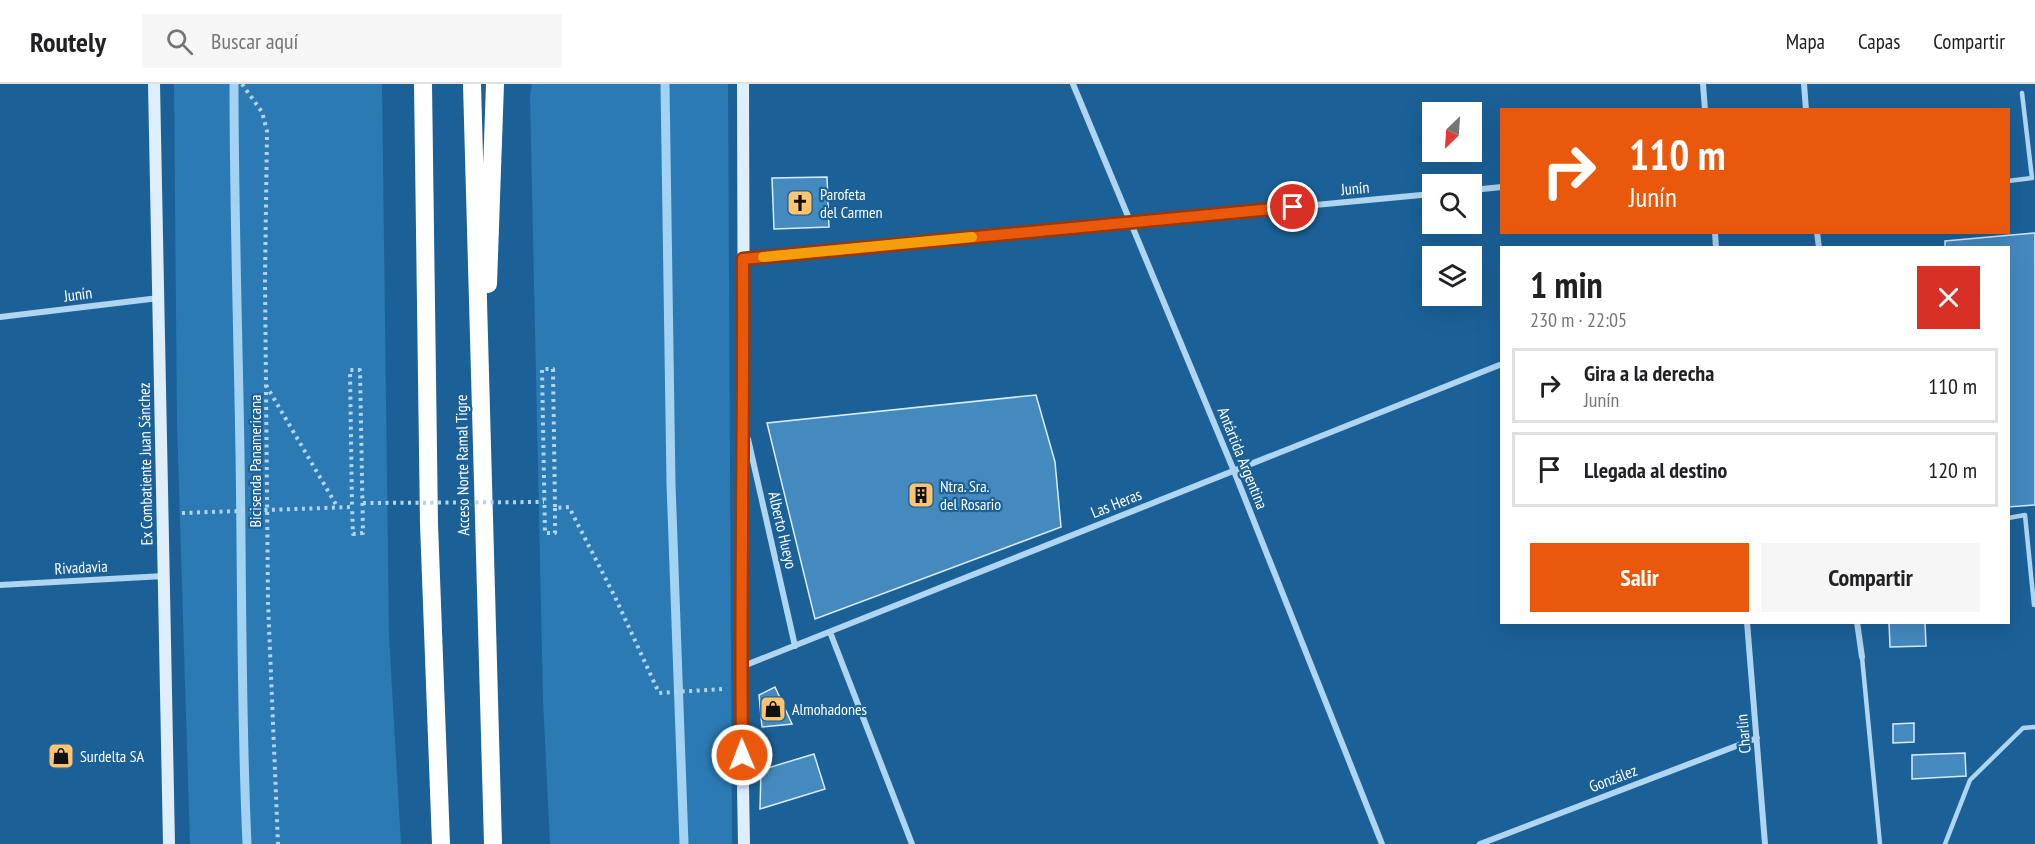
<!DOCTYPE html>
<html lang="es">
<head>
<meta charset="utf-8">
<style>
	body { margin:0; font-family:"PT Sans Narrow",sans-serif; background:#f6f6f6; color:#202124; height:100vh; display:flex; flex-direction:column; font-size:22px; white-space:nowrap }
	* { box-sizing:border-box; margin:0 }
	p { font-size:20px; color:#757577 }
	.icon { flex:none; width:33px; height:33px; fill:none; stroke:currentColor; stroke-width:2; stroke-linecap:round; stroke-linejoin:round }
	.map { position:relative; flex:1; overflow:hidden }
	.panel { position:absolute; left:1500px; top:162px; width:510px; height:378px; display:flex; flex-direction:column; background:#fff; border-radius:0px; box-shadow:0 6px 24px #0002 }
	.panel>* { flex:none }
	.banner { position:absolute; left:1500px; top:24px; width:510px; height:126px; border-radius:0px; box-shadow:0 6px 24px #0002; background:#ea580c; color:#fff; overflow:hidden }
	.needle { width:39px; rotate:205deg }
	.tools { position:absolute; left:1422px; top:18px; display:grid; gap:12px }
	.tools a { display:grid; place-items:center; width:60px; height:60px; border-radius:0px; background:#fff; box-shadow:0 6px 24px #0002; font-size:30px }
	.pin { position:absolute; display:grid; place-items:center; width:51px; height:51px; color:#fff; margin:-26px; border:3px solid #fff; border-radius:50%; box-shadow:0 2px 6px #0007 }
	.me { position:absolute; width:66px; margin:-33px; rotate:359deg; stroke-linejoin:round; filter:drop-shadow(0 0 4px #0008) }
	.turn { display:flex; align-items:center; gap:21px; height:126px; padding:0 30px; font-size:27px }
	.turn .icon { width:78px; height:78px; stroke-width:2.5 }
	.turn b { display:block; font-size:42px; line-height:51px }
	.round { display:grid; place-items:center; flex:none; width:63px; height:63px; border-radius:0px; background:#f6f6f6 }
	.summary { display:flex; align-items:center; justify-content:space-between; height:102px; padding:0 30px }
	h1 { font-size:36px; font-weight:600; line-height:45px }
	.cta { display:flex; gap:12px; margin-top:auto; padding:12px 30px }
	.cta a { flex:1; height:69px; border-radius:0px; background:#ea580c; color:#fff; font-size:24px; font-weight:600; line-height:69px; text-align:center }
	.cta a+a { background:#f6f6f6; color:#202124 }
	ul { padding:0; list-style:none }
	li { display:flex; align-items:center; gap:18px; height:75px; margin:0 12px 9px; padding:0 18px; border:3px solid #e0e0e0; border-radius:0px }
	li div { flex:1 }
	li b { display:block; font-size:22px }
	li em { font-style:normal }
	header { display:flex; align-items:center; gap:36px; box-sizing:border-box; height:84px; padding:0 30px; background:#fff; border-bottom:2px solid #e0e0e0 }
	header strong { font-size:28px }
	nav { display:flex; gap:33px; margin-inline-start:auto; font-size:21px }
	.search { width:420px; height:54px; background:#f6f6f6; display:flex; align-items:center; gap:15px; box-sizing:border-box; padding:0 21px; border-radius:0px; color:#757577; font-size:22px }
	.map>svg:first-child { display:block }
	.green { fill:#2b7ab4 }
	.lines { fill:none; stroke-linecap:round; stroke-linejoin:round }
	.stream { stroke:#a3d2f2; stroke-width:9 }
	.building { fill:#448abf; stroke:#d7ecfb; stroke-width:1.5 }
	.path { stroke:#b0d5f0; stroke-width:4; stroke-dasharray:3 4.5; stroke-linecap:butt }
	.lane { stroke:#b0d5f0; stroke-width:4.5 }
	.street { stroke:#b0d5f0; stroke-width:6 }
	.secondary { stroke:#deeefb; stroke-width:12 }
	.highway { stroke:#fff; stroke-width:18 }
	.path-bridge { stroke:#b0d5f0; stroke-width:4; stroke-dasharray:3 4.5; stroke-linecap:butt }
	.route-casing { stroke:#983908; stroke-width:15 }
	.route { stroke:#ea580c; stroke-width:10 }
	.slow { stroke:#f59e0b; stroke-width:10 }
	.labels { text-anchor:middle; stroke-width:4.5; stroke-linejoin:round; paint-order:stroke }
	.street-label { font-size:16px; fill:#fff; stroke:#1b6198 }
	.poi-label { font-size:16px; fill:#fff; stroke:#1b6198; text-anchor:start }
</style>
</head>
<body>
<header>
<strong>Routely</strong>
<div class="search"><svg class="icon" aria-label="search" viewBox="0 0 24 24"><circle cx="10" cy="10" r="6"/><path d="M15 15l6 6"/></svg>Buscar aquí</div>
<nav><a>Mapa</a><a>Capas</a><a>Compartir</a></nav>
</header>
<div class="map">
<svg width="2035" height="760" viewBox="0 0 2035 760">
	<rect width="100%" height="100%" fill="#1b6198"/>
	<path class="green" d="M174,0H382L389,553L401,760H190L177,339Z
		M532,0H728L732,760H550L543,616L530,12Z"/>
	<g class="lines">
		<path class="stream" d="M234,0C234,123 238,246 240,369C242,499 241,630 247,760
			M665,0L671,400L684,760"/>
	</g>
	<path class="building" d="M827,93L829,143L774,145L772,94Z
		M2035,149V421L2008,423V164H1945V157Z
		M1036,311L1055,378L1061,443L815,535L767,339Z
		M1889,538H1925L1926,562L1890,563Z
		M775,603L792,640L762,643L759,611Z
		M1914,639V658L1893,659V640Z
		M1965,669L1966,692L1912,695V671Z
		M814,670L825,705L760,725L761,686Z"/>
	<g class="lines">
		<path class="path" d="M242,0L262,28L267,47L265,195L268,518L278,760
			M266,301L338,424
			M555,424V449H545L542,285H553L555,424L569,423L615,513L659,609L722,605
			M182,429L352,423L350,286H360L363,449L353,450L352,423"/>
		<path class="lane" d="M2008,97L2032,94L2022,9
			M2008,434L2025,431L2034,521
			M1862,573L1880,760
			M1945,760L1970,696L2023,644L2035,643"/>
		<path class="street" d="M1073,0L1234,387L1382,760
			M1703,0L1705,26
			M1804,0L1806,26
			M1472,106L1502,103
			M1715,148L1716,164
			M1817,148L1819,164
			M743,175L1432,110
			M0,233L159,214
			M748,355L795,562
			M0,501L164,492
			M1747,538L1765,760
			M1857,538L1862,573
			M830,548L912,760
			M741,583L1502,280
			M1480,760L1757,654"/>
		<path class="secondary" d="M154,0L169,760
			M743,0L744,336L741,583L744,760"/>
		<path class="highway" d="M423,0L429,440L441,760
			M472,0L493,760
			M488,200L495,0"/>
		<path class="path-bridge" d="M363,419L544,418"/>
	</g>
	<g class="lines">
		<g class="route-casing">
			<path id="route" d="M742,671C740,505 744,340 743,175L1293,123"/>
		</g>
		<use href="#route" class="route"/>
		<path class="slow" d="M763,173L972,153"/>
	</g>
	<defs>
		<g id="church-square" transform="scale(1.35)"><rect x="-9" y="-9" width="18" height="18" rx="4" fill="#ffc46f" stroke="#1b6198"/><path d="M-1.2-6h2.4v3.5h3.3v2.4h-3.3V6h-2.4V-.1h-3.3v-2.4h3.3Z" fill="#111"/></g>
		<g id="building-square" transform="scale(1.35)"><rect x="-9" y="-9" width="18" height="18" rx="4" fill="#ffc46f" stroke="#1b6198"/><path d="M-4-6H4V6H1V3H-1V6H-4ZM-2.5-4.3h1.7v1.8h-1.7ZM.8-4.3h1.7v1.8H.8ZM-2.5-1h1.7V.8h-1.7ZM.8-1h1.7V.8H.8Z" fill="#111"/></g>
		<g id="shop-square" transform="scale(1.35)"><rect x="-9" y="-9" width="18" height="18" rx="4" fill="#ffc46f" stroke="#1b6198"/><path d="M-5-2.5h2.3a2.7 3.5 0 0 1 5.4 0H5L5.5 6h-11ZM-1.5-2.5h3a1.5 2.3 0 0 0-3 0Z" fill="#111"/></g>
	</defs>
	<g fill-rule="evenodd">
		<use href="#church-square" x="800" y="119"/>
		<use href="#building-square" x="921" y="411"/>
		<use href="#shop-square" x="773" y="625"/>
		<use href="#shop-square" x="61" y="672"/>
	</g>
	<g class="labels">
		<g class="street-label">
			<text transform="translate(1355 104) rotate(-5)" y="6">Junín</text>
			<text transform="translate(78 210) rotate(-7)" y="6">Junín</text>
			<text transform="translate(1243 374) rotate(68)" y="6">Antártida Argentina</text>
			<text transform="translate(255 377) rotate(-90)" y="6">Bicisenda Panamericana</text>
			<text transform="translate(145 380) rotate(-91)" y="6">Ex Combatiente Juan Sánchez</text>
			<text transform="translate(462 381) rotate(-91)" y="6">Acceso Norte Ramal Tigre</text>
			<text transform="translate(1116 419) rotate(-22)" y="6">Las Heras</text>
			<text transform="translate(783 446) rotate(77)" y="6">Alberto Hueyo</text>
			<text transform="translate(81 483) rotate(-3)" y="6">Rivadavia</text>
			<text transform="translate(1743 650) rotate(-95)" y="6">Charlín</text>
			<text transform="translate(1613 694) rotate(-21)" y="6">González</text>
		</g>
		<g class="poi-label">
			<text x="820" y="116">Parofeta<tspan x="820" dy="18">del Carmen</tspan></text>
			<text x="940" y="408">Ntra. Sra.<tspan x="940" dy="18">del Rosario</tspan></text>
			<text x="792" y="631">Almohadones</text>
			<text x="80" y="678">Surdelta SA</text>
		</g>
	</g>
</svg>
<div class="tools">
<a><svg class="needle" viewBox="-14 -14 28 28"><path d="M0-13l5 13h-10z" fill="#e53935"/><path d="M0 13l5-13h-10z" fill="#757577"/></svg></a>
<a><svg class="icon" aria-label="search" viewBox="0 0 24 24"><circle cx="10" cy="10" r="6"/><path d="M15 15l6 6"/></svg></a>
<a><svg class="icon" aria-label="layers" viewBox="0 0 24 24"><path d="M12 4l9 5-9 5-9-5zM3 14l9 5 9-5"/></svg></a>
</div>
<div class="pin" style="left:1293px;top:123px;background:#d93025"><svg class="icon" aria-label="arrive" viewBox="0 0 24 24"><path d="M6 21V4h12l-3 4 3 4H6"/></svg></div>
<svg class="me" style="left:742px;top:671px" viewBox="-20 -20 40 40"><circle r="17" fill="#ea580c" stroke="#fff" stroke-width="3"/><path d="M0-11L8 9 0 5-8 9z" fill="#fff"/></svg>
<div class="banner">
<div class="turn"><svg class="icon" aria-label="right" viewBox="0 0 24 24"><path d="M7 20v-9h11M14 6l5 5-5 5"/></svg><div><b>110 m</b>Junín</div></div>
</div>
<section class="panel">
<div class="summary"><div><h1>1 min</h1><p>230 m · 22:05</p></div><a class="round" style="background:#d93025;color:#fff"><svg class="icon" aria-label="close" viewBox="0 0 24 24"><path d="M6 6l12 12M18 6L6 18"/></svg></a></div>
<ul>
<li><svg class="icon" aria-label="right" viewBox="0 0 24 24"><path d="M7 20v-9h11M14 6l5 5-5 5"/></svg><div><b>Gira a la derecha</b><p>Junín</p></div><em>110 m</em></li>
<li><svg class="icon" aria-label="arrive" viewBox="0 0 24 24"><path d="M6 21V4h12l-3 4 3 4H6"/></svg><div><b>Llegada al destino</b></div><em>120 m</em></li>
</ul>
<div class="cta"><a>Salir</a><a>Compartir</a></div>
</section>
</div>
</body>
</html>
